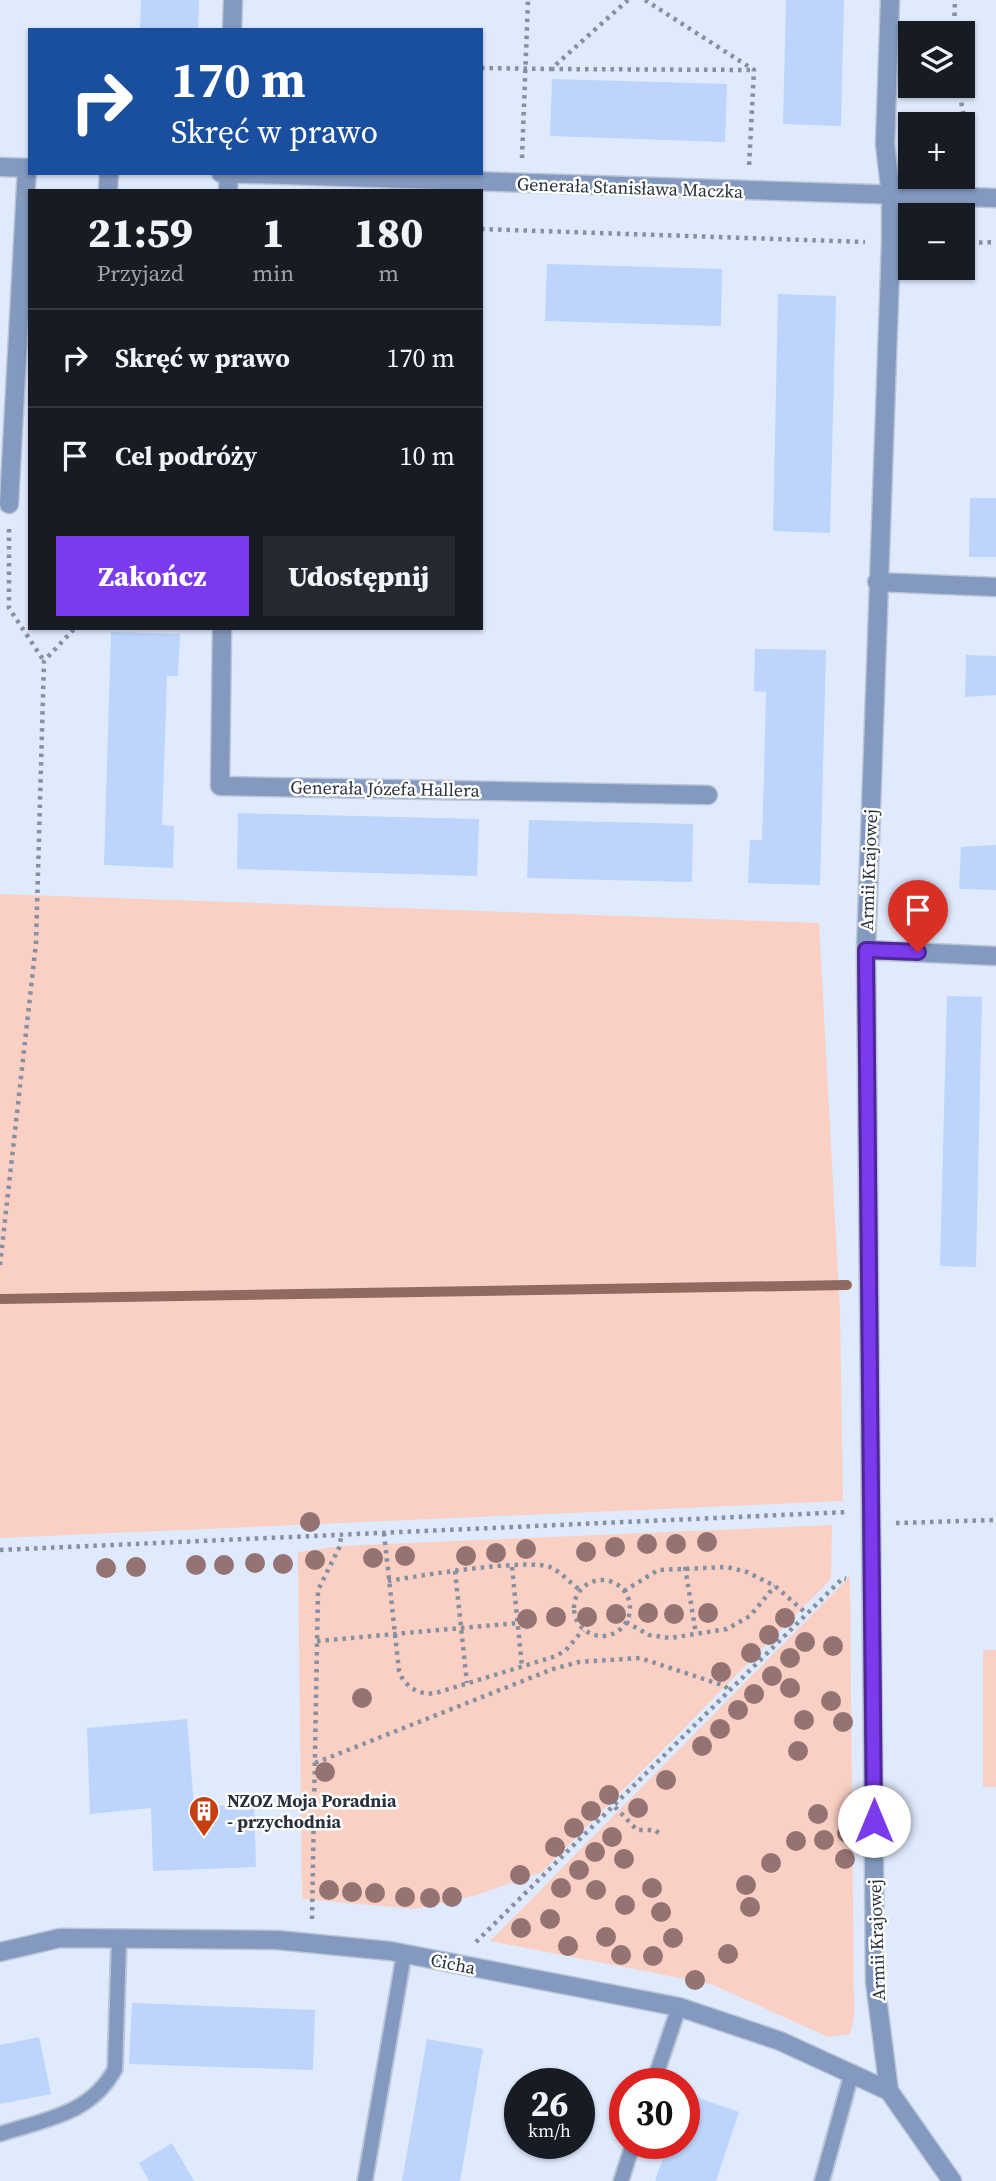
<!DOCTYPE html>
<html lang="pl">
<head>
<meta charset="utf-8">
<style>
	body { margin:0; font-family:"Source Serif 4",serif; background:#242831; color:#f1f3f6; height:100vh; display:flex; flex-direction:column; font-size:26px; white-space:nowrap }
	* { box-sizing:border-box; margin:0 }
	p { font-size:23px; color:#9ea1a6 }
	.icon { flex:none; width:38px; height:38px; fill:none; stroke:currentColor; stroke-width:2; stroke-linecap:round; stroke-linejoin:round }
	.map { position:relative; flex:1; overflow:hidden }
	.details { position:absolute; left:28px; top:189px; width:455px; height:441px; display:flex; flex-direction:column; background:#171b24; border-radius:0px; box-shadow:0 2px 5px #0004 }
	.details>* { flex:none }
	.hud { position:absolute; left:28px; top:28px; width:455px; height:147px; border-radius:0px; box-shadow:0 2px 5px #0004; background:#1a4fa0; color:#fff; overflow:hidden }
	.buttons { position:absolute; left:898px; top:21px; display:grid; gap:14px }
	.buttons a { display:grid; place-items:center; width:77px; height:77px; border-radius:0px; background:#171b24; box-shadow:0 2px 5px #0004; font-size:35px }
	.speed { position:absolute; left:504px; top:2068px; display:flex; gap:14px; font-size:35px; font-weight:700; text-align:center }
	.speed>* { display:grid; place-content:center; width:91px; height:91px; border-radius:50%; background:#171b24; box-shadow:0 2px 5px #0004; line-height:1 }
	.speed small { font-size:18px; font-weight:400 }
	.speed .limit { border:10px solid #d22; background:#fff; color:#111 }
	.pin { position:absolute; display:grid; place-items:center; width:60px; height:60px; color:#fff; margin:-72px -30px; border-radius:50% 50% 50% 0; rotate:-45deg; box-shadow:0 0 7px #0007 }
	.pin .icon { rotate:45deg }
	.me { position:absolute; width:77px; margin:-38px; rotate:0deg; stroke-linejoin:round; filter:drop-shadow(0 0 5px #0008) }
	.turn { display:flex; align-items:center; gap:24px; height:147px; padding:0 28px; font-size:32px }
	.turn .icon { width:91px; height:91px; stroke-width:2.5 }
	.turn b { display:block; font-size:49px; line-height:60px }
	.eta { display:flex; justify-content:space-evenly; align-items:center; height:119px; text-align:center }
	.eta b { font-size:42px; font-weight:800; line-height:49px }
	.primary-button { display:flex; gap:14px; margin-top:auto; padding:14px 28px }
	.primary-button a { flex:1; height:80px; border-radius:0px; background:#7c3aed; color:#fff; font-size:28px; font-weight:800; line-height:80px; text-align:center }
	.primary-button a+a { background:#242831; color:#f1f3f6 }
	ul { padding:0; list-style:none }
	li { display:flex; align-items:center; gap:21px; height:98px; padding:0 28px; border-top:2px solid #363941 }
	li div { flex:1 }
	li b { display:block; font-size:26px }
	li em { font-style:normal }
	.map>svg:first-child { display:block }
	.green { fill:#fad0c4 }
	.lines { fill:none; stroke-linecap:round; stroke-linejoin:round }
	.stream { stroke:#906961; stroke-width:10 }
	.building { fill:#bdd4fc }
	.lane-casing { stroke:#bbc5d7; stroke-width:18 }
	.street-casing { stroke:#bbc5d7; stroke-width:21 }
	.path { stroke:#8790a0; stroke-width:4.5; stroke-dasharray:3.5 5; stroke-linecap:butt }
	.lane { stroke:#8399bf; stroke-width:14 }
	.street { stroke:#8399bf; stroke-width:18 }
	.tree { fill:#957372 }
	.route-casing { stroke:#51269a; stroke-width:18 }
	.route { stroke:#7c3aed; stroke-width:12 }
	.labels { text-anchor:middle; stroke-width:5; stroke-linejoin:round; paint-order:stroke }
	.street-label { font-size:18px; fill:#2a313d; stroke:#fff }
	.poi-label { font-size:18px; font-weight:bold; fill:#2a313d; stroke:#fff; text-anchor:start }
</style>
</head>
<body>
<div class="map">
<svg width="996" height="2181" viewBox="0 0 996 2181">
	<rect width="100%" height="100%" fill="#dfeafd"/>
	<path class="green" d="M0,894L819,923L840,1312L843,1501L0,1538Z
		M832,1525L831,1579L542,1872L477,1895L415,1909L302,1899L298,1552L340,1546Z
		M850,1576L854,2018L850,2034L828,2037L711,1984L490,1941Z
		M983,1650H996V1787H983Z"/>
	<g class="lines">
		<path class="stream" d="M0,1299L847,1285"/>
	</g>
	<path class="building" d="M141,0H199L198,30H140Z
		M786,0H844L841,126L783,124Z
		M552,79L727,84L725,142L550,136Z
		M547,264L722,269L721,326L545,321Z
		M778,294L836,296L830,533L773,531Z
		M970,498H996V557H969Z
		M111,632L180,634L178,676H167L162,825L174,826L173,868L104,865Z
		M755,649L826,650L820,885L748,883L750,840H762L764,775L766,692L754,691Z
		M966,655L996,656V695L965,697Z
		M238,813L479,819L477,876L237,869Z
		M529,820L693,824L692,882L527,878Z
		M996,845V890L959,889L961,847Z
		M947,996L982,997L976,1267L940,1266Z
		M187,1719L194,1807L254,1804L256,1867L153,1871L151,1808L90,1814L87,1728Z
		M132,2003L315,2010L313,2070L129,2064Z
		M39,2037L51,2094L0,2104V2045Z
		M427,2039L483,2049L460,2181H402Z
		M684,2093L739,2112L716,2181H655L668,2144H684Z
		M172,2143L194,2181H149L139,2163Z"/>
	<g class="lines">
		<g class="lane-casing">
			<path id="lane" d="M653,2084L679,2007
				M0,2134C46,2119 91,2114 115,2069L119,1940
				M365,2181L404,1954
				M621,2181L633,2144
				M822,2181L852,2072"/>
		</g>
		<g class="street-casing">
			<path id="street" d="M890,0L885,144L891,196V243L866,950L875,1982L889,2091L952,2181
				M232,30L233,0
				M0,167L30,168
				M221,173L996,198
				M108,191L109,173
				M228,191L229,173
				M9,504L27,168
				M877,582L996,587
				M222,628L220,786L708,795
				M866,950L996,956
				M0,1952L60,1938L277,1940L390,1951L679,2007L780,2041L889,2091"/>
		</g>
		<path class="path" d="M645,0L754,70L749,167
			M954,33L955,0
			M481,68L551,69L628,0
			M551,69L753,70
			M958,86L970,148L969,171
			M522,158L528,0
			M481,229L865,242
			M962,243L996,242
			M966,243L967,223
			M9,529V608L44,661
			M0,1265L36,943L44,661L75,628
			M896,1523L996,1520
			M384,1533L399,1671C404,1686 419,1696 436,1693L556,1656L566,1650L583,1630
			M0,1550L848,1512
			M512,1567L522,1667
			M685,1567L696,1634
			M455,1571L467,1683
			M574 1608a28 28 0 1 1 56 0a28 28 0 1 1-56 0Z
			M388,1581C417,1576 528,1558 550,1567C561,1572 570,1583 580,1590
			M624,1591L658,1570L727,1567L747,1572L775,1586L807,1614
			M626,1622L649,1635L670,1638L727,1629L750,1616L775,1586
			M317,1641L517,1623
			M315,1763L553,1669L579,1662L640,1658L725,1686L731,1692
			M615,1807L637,1830H655L661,1835
			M312,1919L318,1590L340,1546L341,1534
			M476,1942L843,1578L846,1579"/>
		<use href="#lane" class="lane"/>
		<use href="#street" class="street"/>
	</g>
	<g class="tree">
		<circle cx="310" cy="1522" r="10"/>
		<circle cx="707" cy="1542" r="10"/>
		<circle cx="647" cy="1544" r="10"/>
		<circle cx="676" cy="1544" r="10"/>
		<circle cx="615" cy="1547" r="10"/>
		<circle cx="526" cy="1549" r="10"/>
		<circle cx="586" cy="1552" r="10"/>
		<circle cx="496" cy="1553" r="10"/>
		<circle cx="405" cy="1556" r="10"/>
		<circle cx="466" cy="1556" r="10"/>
		<circle cx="373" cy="1558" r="10"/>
		<circle cx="315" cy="1560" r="10"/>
		<circle cx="255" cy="1563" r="10"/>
		<circle cx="283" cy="1564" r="10"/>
		<circle cx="196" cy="1565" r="10"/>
		<circle cx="224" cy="1565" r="10"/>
		<circle cx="136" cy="1567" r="10"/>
		<circle cx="106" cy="1568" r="10"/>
		<circle cx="648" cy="1613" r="10"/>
		<circle cx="708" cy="1613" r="10"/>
		<circle cx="616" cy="1614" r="10"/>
		<circle cx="674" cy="1614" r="10"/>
		<circle cx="556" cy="1617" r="10"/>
		<circle cx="587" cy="1617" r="10"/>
		<circle cx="785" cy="1618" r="10"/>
		<circle cx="527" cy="1619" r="10"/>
		<circle cx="769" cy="1635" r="10"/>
		<circle cx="805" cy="1642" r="10"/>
		<circle cx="833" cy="1646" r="10"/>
		<circle cx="751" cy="1653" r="10"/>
		<circle cx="790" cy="1658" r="10"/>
		<circle cx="721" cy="1672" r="10"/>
		<circle cx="772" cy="1676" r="10"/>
		<circle cx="790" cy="1688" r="10"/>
		<circle cx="754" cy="1694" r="10"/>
		<circle cx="362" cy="1698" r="10"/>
		<circle cx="831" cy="1701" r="10"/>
		<circle cx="738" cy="1710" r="10"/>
		<circle cx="804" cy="1720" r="10"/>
		<circle cx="843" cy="1722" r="10"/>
		<circle cx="720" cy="1729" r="10"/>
		<circle cx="702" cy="1746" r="10"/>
		<circle cx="798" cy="1751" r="10"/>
		<circle cx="325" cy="1772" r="10"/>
		<circle cx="666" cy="1780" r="10"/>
		<circle cx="609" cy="1795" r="10"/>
		<circle cx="638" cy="1808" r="10"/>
		<circle cx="591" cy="1811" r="10"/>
		<circle cx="818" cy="1814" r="10"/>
		<circle cx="574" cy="1828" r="10"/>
		<circle cx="847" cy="1833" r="10"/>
		<circle cx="612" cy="1837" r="10"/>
		<circle cx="824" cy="1840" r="10"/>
		<circle cx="796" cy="1841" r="10"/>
		<circle cx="555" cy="1847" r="10"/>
		<circle cx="595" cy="1852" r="10"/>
		<circle cx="624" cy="1859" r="10"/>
		<circle cx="845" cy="1859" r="10"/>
		<circle cx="771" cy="1863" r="10"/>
		<circle cx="579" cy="1870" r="10"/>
		<circle cx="520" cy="1875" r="10"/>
		<circle cx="746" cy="1885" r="10"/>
		<circle cx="561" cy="1888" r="10"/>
		<circle cx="652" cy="1888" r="10"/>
		<circle cx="329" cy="1890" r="10"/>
		<circle cx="596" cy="1890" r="10"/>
		<circle cx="352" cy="1892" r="10"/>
		<circle cx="375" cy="1893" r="10"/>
		<circle cx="405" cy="1897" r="10"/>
		<circle cx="452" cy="1897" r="10"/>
		<circle cx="430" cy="1898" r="10"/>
		<circle cx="625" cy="1905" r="10"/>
		<circle cx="750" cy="1907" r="10"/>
		<circle cx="661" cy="1912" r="10"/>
		<circle cx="550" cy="1919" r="10"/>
		<circle cx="521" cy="1928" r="10"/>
		<circle cx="606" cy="1937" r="10"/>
		<circle cx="673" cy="1938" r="10"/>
		<circle cx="568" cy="1946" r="10"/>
		<circle cx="728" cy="1954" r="10"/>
		<circle cx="621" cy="1955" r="10"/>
		<circle cx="653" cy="1956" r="10"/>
		<circle cx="695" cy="1980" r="10"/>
	</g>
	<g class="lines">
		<g class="route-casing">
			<path id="route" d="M874,1821L866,950L918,952"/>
		</g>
		<use href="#route" class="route"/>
	</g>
	<defs>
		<g id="building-pin" transform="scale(1.575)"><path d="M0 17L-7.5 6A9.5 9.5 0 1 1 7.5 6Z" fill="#c73f11" stroke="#fff"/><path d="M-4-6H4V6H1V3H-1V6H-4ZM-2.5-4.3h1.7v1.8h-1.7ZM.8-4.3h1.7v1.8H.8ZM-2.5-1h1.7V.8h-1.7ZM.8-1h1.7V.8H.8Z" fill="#fff"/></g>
	</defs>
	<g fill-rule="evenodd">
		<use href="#building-pin" x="204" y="1811"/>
	</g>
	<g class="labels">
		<g class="street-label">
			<text transform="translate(630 188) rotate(2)" y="6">Generała Stanisława Maczka</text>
			<text transform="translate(385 789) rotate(1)" y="6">Generała Józefa Hallera</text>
			<text transform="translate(869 870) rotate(-88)" y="6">Armii Krajowej</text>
			<text transform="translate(877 1940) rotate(-92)" y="6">Armii Krajowej</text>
			<text transform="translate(453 1964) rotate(11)" y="6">Cicha</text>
		</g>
		<g class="poi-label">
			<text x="227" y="1807">NZOZ Moja Poradnia<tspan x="227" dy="21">- przychodnia</tspan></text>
		</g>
	</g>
</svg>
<div class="buttons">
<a><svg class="icon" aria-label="layers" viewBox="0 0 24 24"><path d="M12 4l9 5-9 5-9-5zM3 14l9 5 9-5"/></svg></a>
<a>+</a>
<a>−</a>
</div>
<div class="speed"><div>26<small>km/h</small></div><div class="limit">30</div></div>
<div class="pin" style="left:918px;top:952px;background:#d93025"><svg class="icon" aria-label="arrive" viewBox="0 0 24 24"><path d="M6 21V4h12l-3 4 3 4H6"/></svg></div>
<svg class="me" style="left:874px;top:1821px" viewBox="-20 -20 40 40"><circle r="19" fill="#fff"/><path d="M0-13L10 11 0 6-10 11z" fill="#7c3aed"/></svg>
<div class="hud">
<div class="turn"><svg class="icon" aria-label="right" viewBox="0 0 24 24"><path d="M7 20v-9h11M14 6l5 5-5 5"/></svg><div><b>170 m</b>Skręć w prawo</div></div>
</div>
<section class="details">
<div class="eta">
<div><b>21:59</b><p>Przyjazd</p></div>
<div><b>1</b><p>min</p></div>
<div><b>180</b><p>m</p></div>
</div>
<ul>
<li><svg class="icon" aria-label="right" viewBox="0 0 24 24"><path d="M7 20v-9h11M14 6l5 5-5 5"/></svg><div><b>Skręć w prawo</b></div><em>170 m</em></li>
<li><svg class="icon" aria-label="arrive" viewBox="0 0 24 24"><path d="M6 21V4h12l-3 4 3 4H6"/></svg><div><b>Cel podróży</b></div><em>10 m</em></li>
</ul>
<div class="primary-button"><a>Zakończ</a><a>Udostępnij</a></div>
</section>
</div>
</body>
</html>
